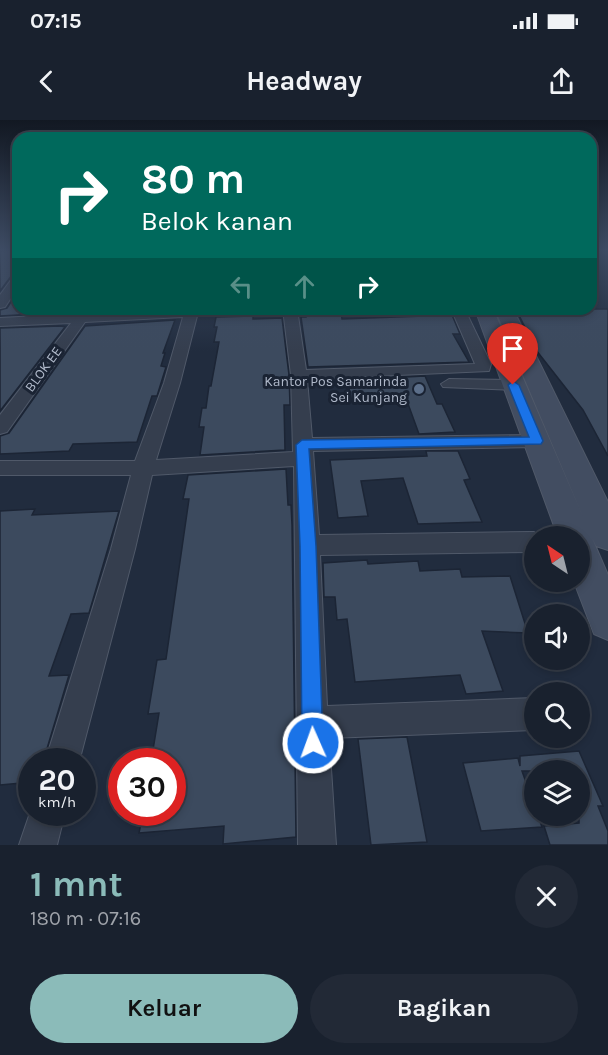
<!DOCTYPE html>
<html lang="id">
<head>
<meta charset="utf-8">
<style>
	body { margin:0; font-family:Karla,sans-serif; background:#222936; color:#f1f3f6; height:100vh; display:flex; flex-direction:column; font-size:22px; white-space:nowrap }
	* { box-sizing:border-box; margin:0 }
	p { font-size:20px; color:#9fa3aa }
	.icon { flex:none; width:33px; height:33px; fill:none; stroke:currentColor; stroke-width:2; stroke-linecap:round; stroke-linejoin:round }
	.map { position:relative; height:725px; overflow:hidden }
	.details { display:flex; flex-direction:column; background:#19212e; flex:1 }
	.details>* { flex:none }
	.hud { position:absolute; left:12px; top:12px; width:585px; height:183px; border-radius:18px; box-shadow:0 3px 9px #0003,0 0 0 2px #373e4a; background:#00695c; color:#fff; overflow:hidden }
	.needle { width:39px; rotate:325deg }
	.fabs { position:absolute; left:524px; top:406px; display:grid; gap:12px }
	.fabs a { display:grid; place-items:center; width:66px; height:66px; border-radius:50%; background:#19212e; box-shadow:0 3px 9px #0003,0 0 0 2px #373e4a; font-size:30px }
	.speed { position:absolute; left:18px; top:628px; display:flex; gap:12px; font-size:30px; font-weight:700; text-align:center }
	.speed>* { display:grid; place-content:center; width:78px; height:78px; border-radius:50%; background:#19212e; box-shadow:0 3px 9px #0003,0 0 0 2px #373e4a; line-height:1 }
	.speed small { font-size:15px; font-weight:400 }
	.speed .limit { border:9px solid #d22; background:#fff; color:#111 }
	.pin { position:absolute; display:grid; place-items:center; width:51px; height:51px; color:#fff; margin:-62px -26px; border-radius:50% 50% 50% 0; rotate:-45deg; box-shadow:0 0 6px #0007 }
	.pin .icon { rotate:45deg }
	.me { position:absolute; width:66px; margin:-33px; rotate:358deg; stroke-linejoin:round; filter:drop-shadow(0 0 4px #0008) }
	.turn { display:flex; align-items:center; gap:21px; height:126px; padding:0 30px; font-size:27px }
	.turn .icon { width:78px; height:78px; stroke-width:2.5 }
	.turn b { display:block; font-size:42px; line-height:51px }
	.lanes { display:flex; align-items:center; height:57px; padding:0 30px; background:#0003; justify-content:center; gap:30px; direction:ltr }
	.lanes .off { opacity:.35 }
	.round { display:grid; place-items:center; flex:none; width:63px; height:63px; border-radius:32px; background:#222936 }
	.overview { display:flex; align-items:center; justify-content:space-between; height:102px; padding:0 30px }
	h1 { font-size:36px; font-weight:700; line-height:45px; color:#8bbbb9 }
	.primary-button { display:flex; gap:12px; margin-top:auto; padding:12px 30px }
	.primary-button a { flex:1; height:69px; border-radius:36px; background:#8bbbb9; color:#111; font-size:24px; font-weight:700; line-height:69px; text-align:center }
	.primary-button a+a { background:#222936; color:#f1f3f6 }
	.status { display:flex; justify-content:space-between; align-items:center; height:42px; padding:0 30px; background:#19212e; direction:ltr }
	.status svg { height:16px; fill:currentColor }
	header { display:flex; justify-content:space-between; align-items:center; height:78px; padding:0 30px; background:#19212e; font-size:27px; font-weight:700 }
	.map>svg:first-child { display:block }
	.building { fill:#3c4a5e; stroke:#1c2535; stroke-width:1.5 }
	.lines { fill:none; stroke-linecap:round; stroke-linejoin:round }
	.minor-casing { stroke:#505969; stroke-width:2 }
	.secondary-casing { stroke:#505969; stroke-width:2 }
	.minor { fill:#353e4e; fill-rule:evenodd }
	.secondary { fill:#424d61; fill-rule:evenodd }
	.route { fill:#1a73e8; stroke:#114b97; stroke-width:1.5 }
	.service-dot { fill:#5c6f8a; stroke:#1a2333; stroke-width:2 }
	.labels { text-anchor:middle; stroke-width:6; stroke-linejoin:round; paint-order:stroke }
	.far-street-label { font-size:14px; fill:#b0b9ca; stroke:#1a2333 }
	.far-poi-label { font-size:14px; fill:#b0b9ca; stroke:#1a2333; text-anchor:end }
</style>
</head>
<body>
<div class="status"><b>07:15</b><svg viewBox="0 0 49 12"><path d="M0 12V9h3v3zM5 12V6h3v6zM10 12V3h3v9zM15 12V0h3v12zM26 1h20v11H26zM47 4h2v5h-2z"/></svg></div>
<header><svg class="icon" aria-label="back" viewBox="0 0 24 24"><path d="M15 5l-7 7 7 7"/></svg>Headway<svg class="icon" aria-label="share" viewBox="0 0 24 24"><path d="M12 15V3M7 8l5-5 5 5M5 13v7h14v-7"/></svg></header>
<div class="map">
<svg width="608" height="725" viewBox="0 0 608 725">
	<rect width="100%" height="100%" fill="#212c3e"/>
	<path class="building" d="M18,130V153L12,155L0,171V131Z
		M18,171V189H73L71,192L0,196V190L7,188Z
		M516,189H608V336L583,290L536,230Z
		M341,193L342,199L452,195L460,214H453L469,242L308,247L301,197H306V194Z
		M253,196V199L282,198L289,255L290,285H284L285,330L200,335L204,307H199L202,288H206L209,266H211L219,222H214L217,207H214L216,197Z
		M175,200L163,233H165L161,246L166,247L157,276H152L137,322L73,324L69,331L0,334V316L9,313L85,206Z
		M61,206L65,207L0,291V208Z
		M425,256L437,284H442L455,312L419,314L407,281L352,282L347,260Z
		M426,331H458L470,359L464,360L482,402L418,404L403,358L361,361L368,396L338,398L330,340L427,336Z
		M286,349L288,385H291L292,405L296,717L223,724L224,706L139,713L143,693H172V642H151L159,593L148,594L157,540L166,539L189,379H183L188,355Z
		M35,389L32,395L119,391L89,493L71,494L49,556L69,555L43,642H32V662L0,665V391Z
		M367,440L368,444L418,441L420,451L460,449L462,457L510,456L528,513L482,511L503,571L466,574L460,555L355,562L347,499L337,500L335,477H324L323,443Z
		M407,617L427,722L371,725L358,619Z
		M579,631L603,686H598L608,711V725H550L544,706L579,703V651H522L534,685V696H538L542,707L481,711L463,643L518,638L520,646V636Z"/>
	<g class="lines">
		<g class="minor-casing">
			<path id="minor" d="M18,155V167L5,187L0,188V175L14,156Z
				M78,189H92L90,194L185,189H277L270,193L197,196L180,263L156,340L293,332L291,255L283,189H297L306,250L475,244L453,193H399L392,189H510L509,193L504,194H467L491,244L489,251L307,259L312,318L536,315L543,316L546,321L543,326L536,327L313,331L319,415L534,412L543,417H534V432L320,435L327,586L534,578V610L329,618L336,725H298L294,346L152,355L135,429L79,642H45L111,429L131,355H0V341H135L164,263L183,197L85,202L7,312L0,314V295L71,203L0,206V198L76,194Z
				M449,259L513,260L521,265L513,270L443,267L441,264Z
				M32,687V693H65L57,725H19Z"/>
		</g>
		<g class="secondary-casing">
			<path id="secondary" d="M475,189H493L584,399L495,189H513L608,382V430L596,426L592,418L608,455V520L594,514L574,462H579V417H558Z"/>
		</g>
		<use href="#minor" class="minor"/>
		<use href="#secondary" class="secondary"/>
	</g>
	<linearGradient id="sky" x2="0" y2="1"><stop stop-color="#121822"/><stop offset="0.56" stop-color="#3d4b63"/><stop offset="1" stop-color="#3d4b63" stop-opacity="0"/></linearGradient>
	<rect width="608" height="231" fill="url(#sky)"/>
	<path class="route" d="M513,261L519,265L543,321L541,324L309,329L316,426L323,623L320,631L313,634L305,631L302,623L300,426L296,325L302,320L529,317L508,265Z"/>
	<circle class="service-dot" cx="419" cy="269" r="6"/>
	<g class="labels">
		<g class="far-street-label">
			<text transform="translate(43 249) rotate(-54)" y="5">BLOK EE</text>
		</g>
		<g class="far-poi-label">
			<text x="407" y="266">Kantor Pos Samarinda<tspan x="407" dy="16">Sei Kunjang</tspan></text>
		</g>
	</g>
</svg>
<div class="fabs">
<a><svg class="needle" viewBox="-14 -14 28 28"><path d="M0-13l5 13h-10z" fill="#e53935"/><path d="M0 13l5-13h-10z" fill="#9fa3aa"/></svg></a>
<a><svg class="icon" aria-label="sound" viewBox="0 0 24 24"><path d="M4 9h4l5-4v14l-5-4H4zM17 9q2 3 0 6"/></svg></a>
<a><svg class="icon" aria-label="search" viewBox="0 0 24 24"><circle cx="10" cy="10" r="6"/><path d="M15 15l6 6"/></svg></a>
<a><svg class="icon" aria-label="layers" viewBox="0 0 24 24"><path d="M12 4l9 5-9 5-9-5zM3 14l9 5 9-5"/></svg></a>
</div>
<div class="speed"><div>20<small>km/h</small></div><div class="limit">30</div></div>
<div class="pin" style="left:513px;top:265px;background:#d93025"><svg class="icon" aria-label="arrive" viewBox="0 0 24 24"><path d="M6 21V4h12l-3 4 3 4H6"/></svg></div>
<svg class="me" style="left:313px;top:623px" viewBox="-20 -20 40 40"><circle r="17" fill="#1a73e8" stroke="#fff" stroke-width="3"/><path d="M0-11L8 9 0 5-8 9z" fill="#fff"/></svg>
<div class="hud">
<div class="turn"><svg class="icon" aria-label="right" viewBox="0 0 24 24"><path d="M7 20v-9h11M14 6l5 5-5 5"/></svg><div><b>80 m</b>Belok kanan</div></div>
<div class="lanes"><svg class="icon off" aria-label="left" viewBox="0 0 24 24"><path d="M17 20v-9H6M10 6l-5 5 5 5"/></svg><svg class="icon off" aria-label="ahead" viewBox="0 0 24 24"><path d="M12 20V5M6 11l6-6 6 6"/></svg><svg class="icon" aria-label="right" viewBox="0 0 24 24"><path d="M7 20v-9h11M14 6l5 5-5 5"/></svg></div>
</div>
</div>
<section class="details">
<div class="overview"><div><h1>1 mnt</h1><p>180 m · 07:16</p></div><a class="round"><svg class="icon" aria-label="close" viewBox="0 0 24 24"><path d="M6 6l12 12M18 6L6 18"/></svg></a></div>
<div class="primary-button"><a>Keluar</a><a>Bagikan</a></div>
</section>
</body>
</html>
